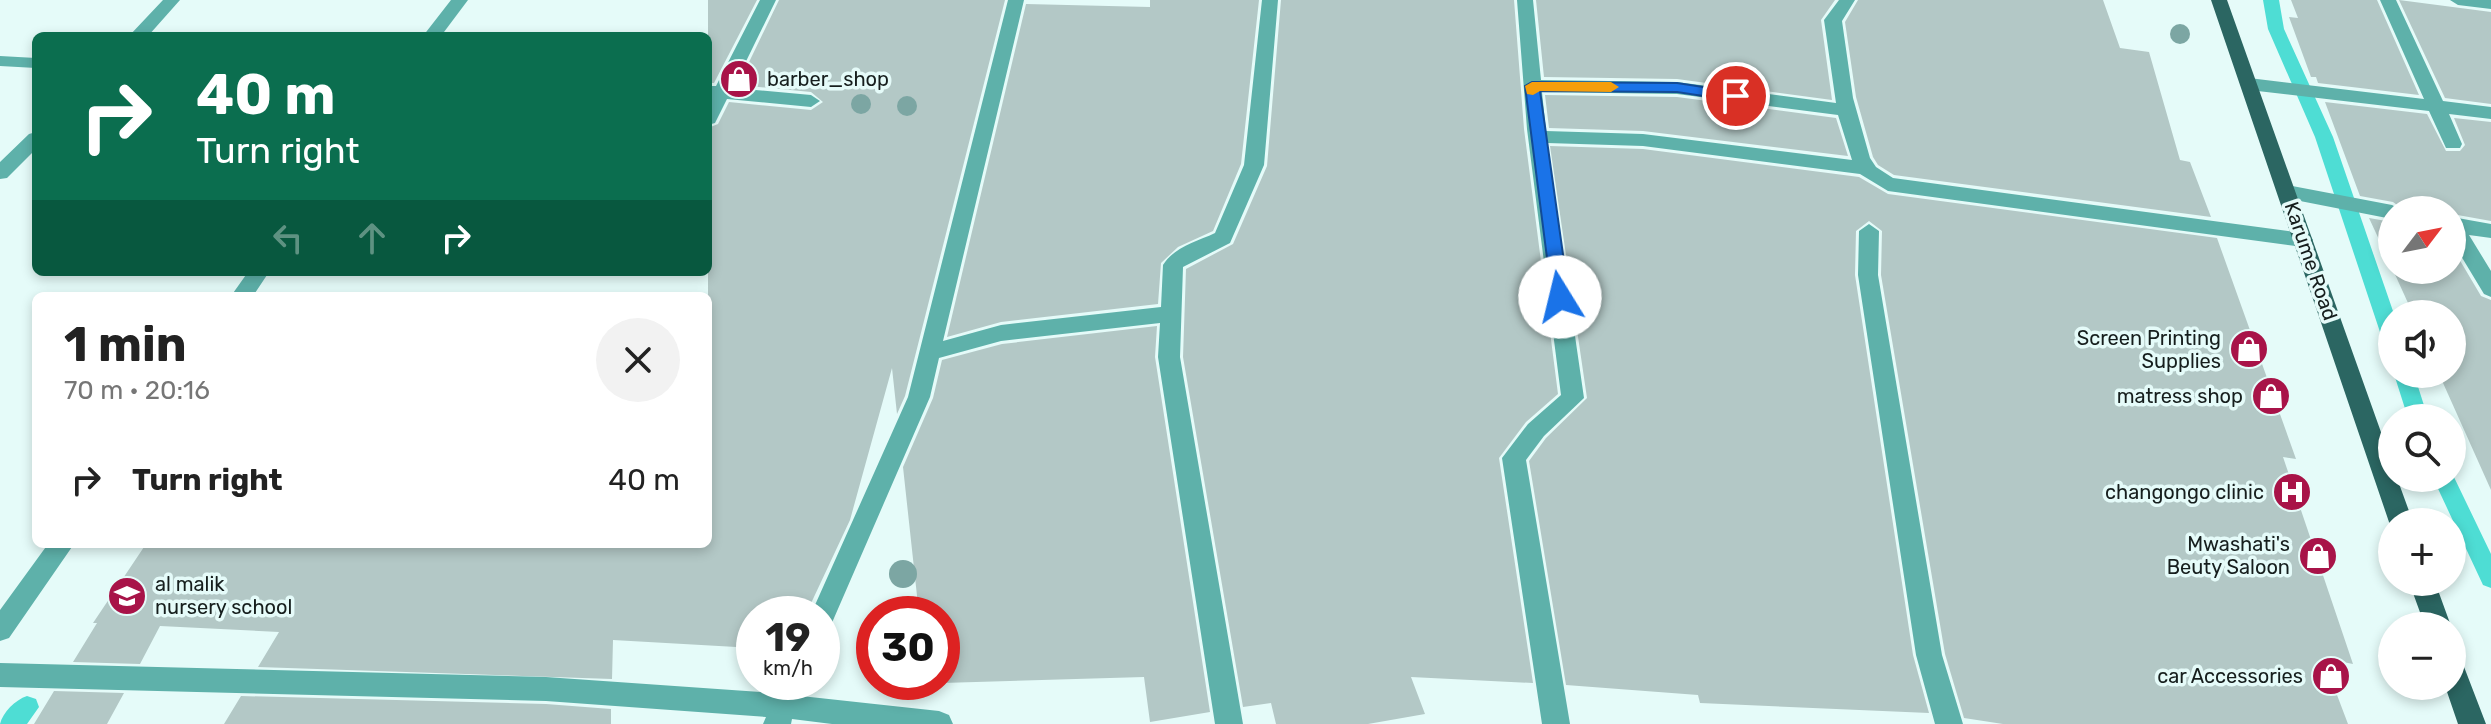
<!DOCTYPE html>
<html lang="en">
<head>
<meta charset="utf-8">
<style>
	body { margin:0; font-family:Rubik,sans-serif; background:#f2f2f2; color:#222; height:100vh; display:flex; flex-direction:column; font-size:30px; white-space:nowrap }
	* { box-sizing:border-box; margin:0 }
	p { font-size:26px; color:#767676 }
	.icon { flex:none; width:44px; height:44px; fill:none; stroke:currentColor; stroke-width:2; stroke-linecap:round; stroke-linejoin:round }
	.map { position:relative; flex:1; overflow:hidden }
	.details { position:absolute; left:32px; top:292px; width:680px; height:256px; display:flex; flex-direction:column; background:#fff; border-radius:12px; box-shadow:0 4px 12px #0003 }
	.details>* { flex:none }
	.hud { position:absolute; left:32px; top:32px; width:680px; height:244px; border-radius:12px; box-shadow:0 4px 12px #0003; background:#0b6e4f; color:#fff; overflow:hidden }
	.needle { width:52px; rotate:58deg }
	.fabs { position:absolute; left:2378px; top:196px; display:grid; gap:16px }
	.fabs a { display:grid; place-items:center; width:88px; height:88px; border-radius:50%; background:#fff; box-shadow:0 4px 12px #0003; font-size:40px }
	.speed { position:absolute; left:736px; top:596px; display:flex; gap:16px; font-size:40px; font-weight:700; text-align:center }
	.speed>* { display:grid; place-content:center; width:104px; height:104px; border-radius:50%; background:#fff; box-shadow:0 4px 12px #0003; line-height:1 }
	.speed small { font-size:20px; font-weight:400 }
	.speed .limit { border:12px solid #d22; background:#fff; color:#111 }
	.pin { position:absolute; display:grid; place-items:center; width:68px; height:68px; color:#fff; margin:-34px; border:4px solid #fff; border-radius:50%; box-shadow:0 2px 8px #0007 }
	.me { position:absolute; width:88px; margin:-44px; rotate:351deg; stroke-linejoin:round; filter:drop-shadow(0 0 6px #0008) }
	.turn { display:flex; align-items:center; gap:28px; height:168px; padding:0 32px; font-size:36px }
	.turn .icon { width:104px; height:104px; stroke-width:2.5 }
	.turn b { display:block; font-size:56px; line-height:68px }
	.lanes { display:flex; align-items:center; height:76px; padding:0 32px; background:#0003; justify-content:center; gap:40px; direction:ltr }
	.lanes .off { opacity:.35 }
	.round { display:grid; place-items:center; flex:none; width:84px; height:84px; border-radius:42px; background:#f2f2f2 }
	.summary { display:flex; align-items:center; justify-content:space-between; height:136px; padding:0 32px }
	h1 { font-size:48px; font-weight:700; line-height:60px }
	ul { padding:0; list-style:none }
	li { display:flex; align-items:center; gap:24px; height:104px; padding:0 32px }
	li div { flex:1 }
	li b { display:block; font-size:30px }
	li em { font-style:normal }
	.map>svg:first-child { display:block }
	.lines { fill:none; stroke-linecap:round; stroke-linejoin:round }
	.stream { fill:#4eddd4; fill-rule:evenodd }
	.building { fill:#b3c8c6 }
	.minor { fill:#5eb1aa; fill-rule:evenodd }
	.tertiary { fill:#5eb1aa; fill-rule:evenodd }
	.primary { fill:#2b6662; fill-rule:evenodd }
	.tree { fill:#7ca6a3 }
	.route { fill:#1a73e8; stroke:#114b97; stroke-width:2 }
	.slow { fill:#f59e0b }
	.labels { text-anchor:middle; stroke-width:7; stroke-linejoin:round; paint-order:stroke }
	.poi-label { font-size:20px; fill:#161e1d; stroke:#e5fbf9; text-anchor:end }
	.street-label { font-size:20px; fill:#161e1d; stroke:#e5fbf9 }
</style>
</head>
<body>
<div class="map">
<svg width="2491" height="724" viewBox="0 0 2491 724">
	<rect width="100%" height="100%" fill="#e5fbf9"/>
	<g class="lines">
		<path class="stream" d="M2263,0H2279L2284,29L2333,137L2394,314L2392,345L2385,343L2382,338L2315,137L2268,29Z
			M2394,374H2414L2428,418H2408Z
			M2452,473L2491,554V588L2483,585L2433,478H2452Z
			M27,696L36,699L39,707L27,724H0C3,712 15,700 27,696Z"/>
	</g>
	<path class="building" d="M708,0H757L714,83H708Z
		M779,0H1005L905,396L897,414L892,368L850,520L806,614H754V648L613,640L612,679L258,667L279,632L160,626L140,664L73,662L97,623H93L146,544H708V128L718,124L729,102L811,110L823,102L811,92L738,85Z
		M1150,0H1259L1241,164L1213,231L1178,247L1161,263L1158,304L1001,322L947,337L1026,4L1150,7Z
		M1281,0H1514L1524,129L1558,394L1526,422L1499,458L1533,683L1411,677L1425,714L1368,724H1276L1271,703L1243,707L1183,357L1186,269L1233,244L1267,166Z
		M1536,0H1835L1821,20L1832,100L1677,79L1544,77Z
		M1858,0H2103L2120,48L2149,52L2180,160L2190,162L2211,217L1894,175L1878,165L1873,157L1856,97L1845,22Z
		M2291,0H2377L2419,95L2318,83L2316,77H2311L2289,17L2298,18Z
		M2399,0L2491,12V104L2445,98Z
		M1545,95L1677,97L1836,118L1848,156L1643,131L1549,128Z
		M2325,102L2427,114L2446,151H2460L2465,145L2454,118L2491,122V221L2452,214V210H2404L2393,202L2360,196Z
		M1550,146L1643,149L1859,177L1888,194L2217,238L2296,459L2283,457L2353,664L2323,658L2348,724H2003L1964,718L1945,654L1881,275L1882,231L1869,221L1856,231L1855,275L1913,655L1929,713L1700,703L1698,695L1566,685L1529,461L1546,438L1587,398Z
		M2369,218L2392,222V268L2389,261Z
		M2452,247L2481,296L2491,300V490L2439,374H2452V314H2413L2393,270H2452Z
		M1157,326L1155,357L1210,712L1150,722L1144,677L942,683V614H919L903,467L933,398L942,360L1002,344Z
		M54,691L124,693L107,724H34Z
		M241,696L546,704L611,709V724H224Z"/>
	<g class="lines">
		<path class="minor" d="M163,0H180L148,36H129Z
			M760,0H776L733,88L811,95L820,101L811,107L727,99L715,123L708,125V86H716Z
			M1008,0H1024L943,341L1001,325L1161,307L1163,265C1174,247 1196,242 1215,233L1244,165L1262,0H1278L1264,165L1230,243L1183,267L1180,357L1243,724H1215L1158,357L1160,323L1001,341L939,358L930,397L831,625L822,628V614H811L908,397Z
			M1517,0H1533L1541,80L1677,82L1836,103L1824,20L1839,0H1855L1842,21L1853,98L1870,158L1876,167L1893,178L2303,233L2310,235L2313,240L2310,245L2303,247L1888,191L1860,174L1643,146L1547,143L1584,398L1544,436L1526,460L1570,724H1542L1502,458L1528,424L1561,395L1527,129ZM1542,92L1677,94L1838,115L1852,160L1643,134L1546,131Z
			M2380,0H2396L2443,101L2491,107V119L2449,114L2462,144L2460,148H2446L2429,111L2249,90L2240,84L2249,78L2424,99Z
			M2450,0H2491V9L2458,5Z
			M0,56L36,58V68L0,66Z
			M36,132V149L7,178L0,179V162L29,134Z
			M2287,185L2392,205L2401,210H2392V219L2280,197L2277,192L2280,187Z
			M2452,217L2491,224V238L2469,235L2491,271V297L2484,294L2452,241Z
			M1869,224L1879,231L1878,275L1942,655L1963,724H1935L1916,655L1858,275L1859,231Z
			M0,663L546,677L775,693L780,682H806L801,696L939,711L949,715L953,724H832L792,719L791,724H763L766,717L546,701L0,687Z"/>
		<path class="tertiary" d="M451,0H468L441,36H423Z
			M248,272H269L253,296H231Z
			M48,544H74L9,638L0,641V610Z"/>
		<path class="primary" d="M2211,0H2227L2392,463V478H2397L2413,522H2392V528L2389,522Z
			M2409,582H2435L2451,626H2425Z
			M2452,655L2461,659L2486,724H2458L2445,686H2452Z"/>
	</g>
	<g class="tree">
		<circle cx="2180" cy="34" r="10"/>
		<circle cx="861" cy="104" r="10"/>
		<circle cx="907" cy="106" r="10"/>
		<circle cx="903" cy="574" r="14"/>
	</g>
	<path class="route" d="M1532,82L1677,83L1736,92L1744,96L1736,101L1677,92L1540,91L1569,297L1560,303L1552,297L1525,86Z"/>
	<path class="slow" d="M1532,82H1611L1619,87L1611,92L1540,91L1533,95L1527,94L1525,86Z"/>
	<defs>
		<g id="shop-disc" transform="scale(2)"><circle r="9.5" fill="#a81348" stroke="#e5fbf9"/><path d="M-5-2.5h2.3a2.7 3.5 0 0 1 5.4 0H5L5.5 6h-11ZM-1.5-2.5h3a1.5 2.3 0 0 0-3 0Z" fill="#fff"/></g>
		<g id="hospital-disc" transform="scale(2)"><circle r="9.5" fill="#a81348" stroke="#e5fbf9"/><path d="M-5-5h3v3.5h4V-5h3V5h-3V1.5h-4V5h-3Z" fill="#fff"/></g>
		<g id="school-disc" transform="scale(2)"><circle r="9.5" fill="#a81348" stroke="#e5fbf9"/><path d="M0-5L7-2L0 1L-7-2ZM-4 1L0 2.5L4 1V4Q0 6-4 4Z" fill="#fff"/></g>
	</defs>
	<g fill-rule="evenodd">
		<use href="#shop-disc" x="739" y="79"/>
		<use href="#shop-disc" x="2249" y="349"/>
		<use href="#shop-disc" x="2271" y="396"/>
		<use href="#hospital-disc" x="2292" y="492"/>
		<use href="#shop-disc" x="2318" y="556"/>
		<use href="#school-disc" x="127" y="596"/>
		<use href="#shop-disc" x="2331" y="676"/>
	</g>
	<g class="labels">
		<g class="poi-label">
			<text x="767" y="86" text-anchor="start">barber_shop</text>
			<text x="2221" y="345">Screen Printing<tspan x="2221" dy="23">Supplies</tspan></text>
			<text x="2243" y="403">matress shop</text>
			<text x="2264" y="499">changongo clinic</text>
			<text x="2290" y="551">Mwashati's<tspan x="2290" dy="23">Beuty Saloon</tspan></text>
			<text x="155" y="591" text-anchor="start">al malik<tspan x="155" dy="23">nursery school</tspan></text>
			<text x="2303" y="683">car Accessories</text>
		</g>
		<g class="street-label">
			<text transform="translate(2311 261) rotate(71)" y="7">Karume Road</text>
		</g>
	</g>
</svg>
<div class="fabs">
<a><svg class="needle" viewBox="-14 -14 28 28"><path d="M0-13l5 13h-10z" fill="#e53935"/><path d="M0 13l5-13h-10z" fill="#767676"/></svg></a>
<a><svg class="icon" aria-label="sound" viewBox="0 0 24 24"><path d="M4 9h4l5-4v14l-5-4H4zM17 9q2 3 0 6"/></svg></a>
<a><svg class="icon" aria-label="search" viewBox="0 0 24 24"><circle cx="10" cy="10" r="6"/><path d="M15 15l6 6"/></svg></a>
<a>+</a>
<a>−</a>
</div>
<div class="speed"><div>19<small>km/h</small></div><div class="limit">30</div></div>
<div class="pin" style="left:1736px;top:96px;background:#d93025"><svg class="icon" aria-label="arrive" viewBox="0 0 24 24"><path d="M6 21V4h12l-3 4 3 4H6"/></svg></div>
<svg class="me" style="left:1560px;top:297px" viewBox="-20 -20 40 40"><circle r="19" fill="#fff"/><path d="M0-13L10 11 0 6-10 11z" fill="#1a73e8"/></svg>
<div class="hud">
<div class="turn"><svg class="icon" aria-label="right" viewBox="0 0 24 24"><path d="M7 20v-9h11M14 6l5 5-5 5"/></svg><div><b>40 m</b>Turn right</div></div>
<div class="lanes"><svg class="icon off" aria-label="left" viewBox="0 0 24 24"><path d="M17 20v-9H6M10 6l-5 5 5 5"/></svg><svg class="icon off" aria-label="ahead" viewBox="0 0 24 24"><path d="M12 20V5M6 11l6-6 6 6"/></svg><svg class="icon" aria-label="right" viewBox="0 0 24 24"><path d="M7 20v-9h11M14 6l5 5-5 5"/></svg></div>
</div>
<section class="details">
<div class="summary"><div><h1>1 min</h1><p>70 m · 20:16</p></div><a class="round"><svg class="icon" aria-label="close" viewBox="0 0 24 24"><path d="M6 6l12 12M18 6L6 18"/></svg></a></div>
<ul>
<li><svg class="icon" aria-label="right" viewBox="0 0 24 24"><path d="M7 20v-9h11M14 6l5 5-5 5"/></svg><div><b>Turn right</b></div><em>40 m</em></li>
</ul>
</section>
</div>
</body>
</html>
